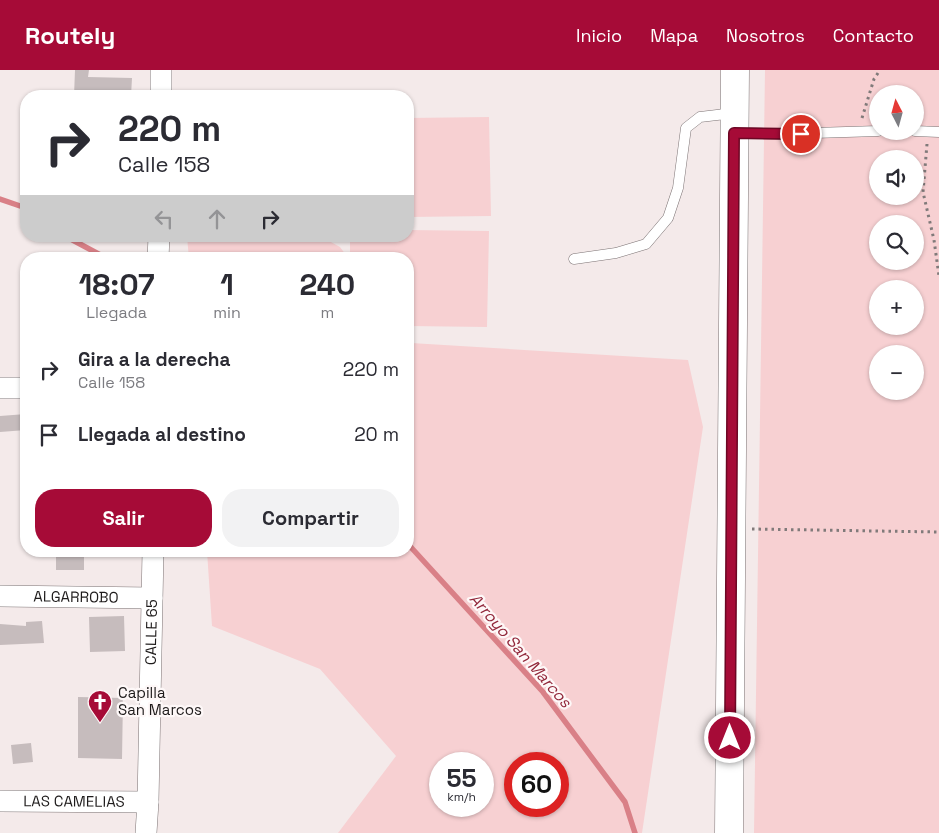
<!DOCTYPE html>
<html lang="es">
<head>
<meta charset="utf-8">
<style>
	body { margin:0; font-family:"Space Grotesk",sans-serif; background:#f2f2f3; color:#2b2b33; height:100vh; display:flex; flex-direction:column; font-size:19px; white-space:nowrap }
	* { box-sizing:border-box; margin:0 }
	p { font-size:16px; color:#7c7c81 }
	.icon { flex:none; width:28px; height:28px; fill:none; stroke:currentColor; stroke-width:2; stroke-linecap:round; stroke-linejoin:round }
	.map { position:relative; flex:1; overflow:hidden }
	.details { position:absolute; left:20px; top:182px; width:394px; height:305px; display:flex; flex-direction:column; background:#fff; border-radius:20px; box-shadow:0 1px 4px #0004 }
	.details>* { flex:none }
	.hud { position:absolute; left:20px; top:20px; width:394px; height:152px; border-radius:20px; box-shadow:0 1px 4px #0004; background:#fff; color:#2b2b33; overflow:hidden }
	.needle { width:32px; rotate:354deg }
	.fabs { position:absolute; left:869px; top:15px; display:grid; gap:10px }
	.fabs a { display:grid; place-items:center; width:55px; height:55px; border-radius:50%; background:#fff; box-shadow:0 1px 4px #0004; font-size:25px }
	.speed { position:absolute; left:429px; top:682px; display:flex; gap:10px; font-size:25px; font-weight:700; text-align:center }
	.speed>* { display:grid; place-content:center; width:65px; height:65px; border-radius:50%; background:#fff; box-shadow:0 1px 4px #0004; line-height:1 }
	.speed small { font-size:12px; font-weight:400 }
	.speed .limit { border:8px solid #d22; background:#fff; color:#111 }
	.pin { position:absolute; display:grid; place-items:center; width:42px; height:42px; color:#fff; margin:-21px; border:2px solid #fff; border-radius:50%; box-shadow:0 1px 5px #0007 }
	.me { position:absolute; width:55px; margin:-28px; rotate:0deg; stroke-linejoin:round; filter:drop-shadow(0 0 4px #0008) }
	.turn { display:flex; align-items:center; gap:18px; height:105px; padding:0 15px; font-size:22px }
	.turn .icon { width:65px; height:65px; stroke-width:2.5 }
	.turn b { display:block; font-size:35px; line-height:42px }
	.lanes { display:flex; align-items:center; height:48px; padding:0 15px; background:#0003; justify-content:center; gap:25px; direction:ltr }
	.lanes .off { opacity:.35 }
	.eta { display:flex; justify-content:space-evenly; align-items:center; height:85px; text-align:center }
	.eta b { font-size:30px; font-weight:700; line-height:35px }
	.button { display:flex; gap:10px; margin-top:auto; padding:10px 15px }
	.button a { flex:1; height:58px; border-radius:20px; background:#a60b37; color:#fff; font-size:20px; font-weight:700; line-height:58px; text-align:center }
	.button a+a { background:#f2f2f3; color:#2b2b33 }
	ul { padding:0; list-style:none }
	li { display:flex; align-items:center; gap:15px; height:65px; padding:0 15px }
	li div { flex:1 }
	li b { display:block; font-size:19px }
	li em { font-style:normal }
	header { display:flex; align-items:center; gap:30px; box-sizing:border-box; height:70px; padding:0 25px; background:#a60b37; color:#fff }
	header strong { font-size:24px }
	nav { display:flex; gap:28px; margin-inline-start:auto; font-size:18px }
	.map>svg:first-child { display:block }
	.green { fill:#f7d0d2; fill-rule:evenodd }
	.lines { fill:none; stroke-linecap:round; stroke-linejoin:round }
	.stream { stroke:#d98087; stroke-width:5.5 }
	.building { fill:#c6bcbd }
	.service-casing { stroke:#7c7374; stroke-width:11 }
	.minor-casing { stroke:#7c7374; stroke-width:22 }
	.primary-casing { stroke:#7c7374; stroke-width:29 }
	.path { stroke:#807a7a; stroke-width:3; stroke-dasharray:2.5 4; stroke-linecap:butt }
	.service { stroke:#fff; stroke-width:10 }
	.minor { stroke:#fff; stroke-width:21 }
	.primary { stroke:#fff; stroke-width:28 }
	.route-casing { stroke:#6c0724; stroke-width:12 }
	.route { stroke:#a60b37; stroke-width:9 }
	.labels { text-anchor:middle; stroke-width:4.5; stroke-linejoin:round; paint-order:stroke }
	.street-label { font-size:15px; fill:#1e1b1b; stroke:#fef8f8 }
	.poi-label { font-size:15px; fill:#1e1b1b; stroke:#fef8f8; text-anchor:start }
	.water-label { font-size:16px; font-style:italic; fill:#92283b; stroke:#fef8f8 }
</style>
</head>
<body>
<header>
<strong>Routely</strong>
<nav><a>Inicio</a><a>Mapa</a><a>Nosotros</a><a>Contacto</a></nav>
</header>
<div class="map">
<svg width="939" height="763" viewBox="0 0 939 763">
	<rect width="100%" height="100%" fill="#f4eaea"/>
	<path class="green" d="M765,0H939V763H754ZM878,24H915V61H878ZM878,89H915V126H878ZM878,154H915V191H878ZM878,219H915V256H878ZM878,284H915V321H878Z
		M489,47L491,146L408,147V48Z
		M408,160L489,161L487,257L408,256V189H350V166H408Z
		M187,166H320L340,177L349,189H189Z
		M408,269L411,273L688,290L703,357L642,763H338L396,686L320,599L212,556L207,481H408ZM440,694H482V736H440ZM515,694H558V736H515Z"/>
	<g class="lines">
		<path class="stream" d="M0,129L26,138
			M65,166L108,189
			M408,474L543,622L625,732L635,763"/>
	</g>
	<path class="building" d="M75,0H89L88,7L132,8L131,26H74Z
		M26,344V360L0,362V346Z
		M56,481H84V500H56Z
		M124,546L125,581L90,582L89,547Z
		M42,551L44,573L0,575V554L26,556V552Z
		M78,627L123,628L122,689L78,688Z
		M31,673L33,692L13,694L11,675Z"/>
	<g class="lines">
		<g class="service-casing">
			<path id="service" d="M915,61L939,62
				M735,63L782,64L878,61
				M574,189L616,183L646,174L668,148L678,118L686,58L700,47L734,43"/>
		</g>
		<g class="minor-casing">
			<g id="minor">
				<path d="M161,26V0"/>
				<path d="M158,189L159,166"/>
				<path d="M0,318H26"/>
				<path id="s1" d="M0,526L152,528"/>
				<path id="s2" d="M0,731L148,732"/>
				<path id="s3" d="M146,763L148,732L153,481"/>
			</g>
		</g>
		<g class="primary-casing">
			<path id="primary" d="M729,763L735,0"/>
		</g>
		<path class="path" d="M862,48L874,9L880,0
			M927,74L923,122L934,170L939,206
			M752,459L939,462"/>
		<use href="#service" class="service"/>
		<use href="#minor" class="minor"/>
		<use href="#primary" class="primary"/>
	</g>
	<g class="lines">
		<g class="route-casing">
			<path id="route" d="M730,668L734,63L801,64"/>
		</g>
		<use href="#route" class="route"/>
	</g>
	<defs>
		<g id="church-pin" transform="scale(1.25)"><path d="M0 17L-7.5 6A9.5 9.5 0 1 1 7.5 6Z" fill="#a60b37" stroke="#fef8f8"/><path d="M-1.2-6h2.4v3.5h3.3v2.4h-3.3V6h-2.4V-.1h-3.3v-2.4h3.3Z" fill="#fff"/></g>
	</defs>
	<g fill-rule="evenodd">
		<use href="#church-pin" x="100" y="632"/>
	</g>
	<g class="labels">
		<g class="street-label">
			<text dy="5" stroke="none"><textPath href="#s1" startOffset="76">ALGARROBO</textPath></text>
			<text dy="5" stroke="none"><textPath href="#s3" startOffset="201">CALLE 65</textPath></text>
			<text dy="5" stroke="none"><textPath href="#s2" startOffset="74">LAS CAMELIAS</textPath></text>
		</g>
		<g class="poi-label">
			<text x="118" y="628">Capilla<tspan x="118" dy="17">San Marcos</tspan></text>
		</g>
		<g class="water-label">
			<text transform="translate(521 580) rotate(49)" y="6">Arroyo San Marcos</text>
		</g>
	</g>
</svg>
<div class="fabs">
<a><svg class="needle" viewBox="-14 -14 28 28"><path d="M0-13l5 13h-10z" fill="#e53935"/><path d="M0 13l5-13h-10z" fill="#7c7c81"/></svg></a>
<a><svg class="icon" aria-label="sound" viewBox="0 0 24 24"><path d="M4 9h4l5-4v14l-5-4H4zM17 9q2 3 0 6"/></svg></a>
<a><svg class="icon" aria-label="search" viewBox="0 0 24 24"><circle cx="10" cy="10" r="6"/><path d="M15 15l6 6"/></svg></a>
<a>+</a>
<a>−</a>
</div>
<div class="speed"><div>55<small>km/h</small></div><div class="limit">60</div></div>
<div class="pin" style="left:801px;top:64px;background:#d93025"><svg class="icon" aria-label="arrive" viewBox="0 0 24 24"><path d="M6 21V4h12l-3 4 3 4H6"/></svg></div>
<svg class="me" style="left:730px;top:668px" viewBox="-20 -20 40 40"><circle r="17" fill="#a60b37" stroke="#fff" stroke-width="3"/><path d="M0-11L8 9 0 5-8 9z" fill="#fff"/></svg>
<div class="hud">
<div class="turn"><svg class="icon" aria-label="right" viewBox="0 0 24 24"><path d="M7 20v-9h11M14 6l5 5-5 5"/></svg><div><b>220 m</b>Calle 158</div></div>
<div class="lanes"><svg class="icon off" aria-label="left" viewBox="0 0 24 24"><path d="M17 20v-9H6M10 6l-5 5 5 5"/></svg><svg class="icon off" aria-label="ahead" viewBox="0 0 24 24"><path d="M12 20V5M6 11l6-6 6 6"/></svg><svg class="icon" aria-label="right" viewBox="0 0 24 24"><path d="M7 20v-9h11M14 6l5 5-5 5"/></svg></div>
</div>
<section class="details">
<div class="eta">
<div><b>18:07</b><p>Llegada</p></div>
<div><b>1</b><p>min</p></div>
<div><b>240</b><p>m</p></div>
</div>
<ul>
<li><svg class="icon" aria-label="right" viewBox="0 0 24 24"><path d="M7 20v-9h11M14 6l5 5-5 5"/></svg><div><b>Gira a la derecha</b><p>Calle 158</p></div><em>220 m</em></li>
<li><svg class="icon" aria-label="arrive" viewBox="0 0 24 24"><path d="M6 21V4h12l-3 4 3 4H6"/></svg><div><b>Llegada al destino</b></div><em>20 m</em></li>
</ul>
<div class="button"><a>Salir</a><a>Compartir</a></div>
</section>
</div>
</body>
</html>
